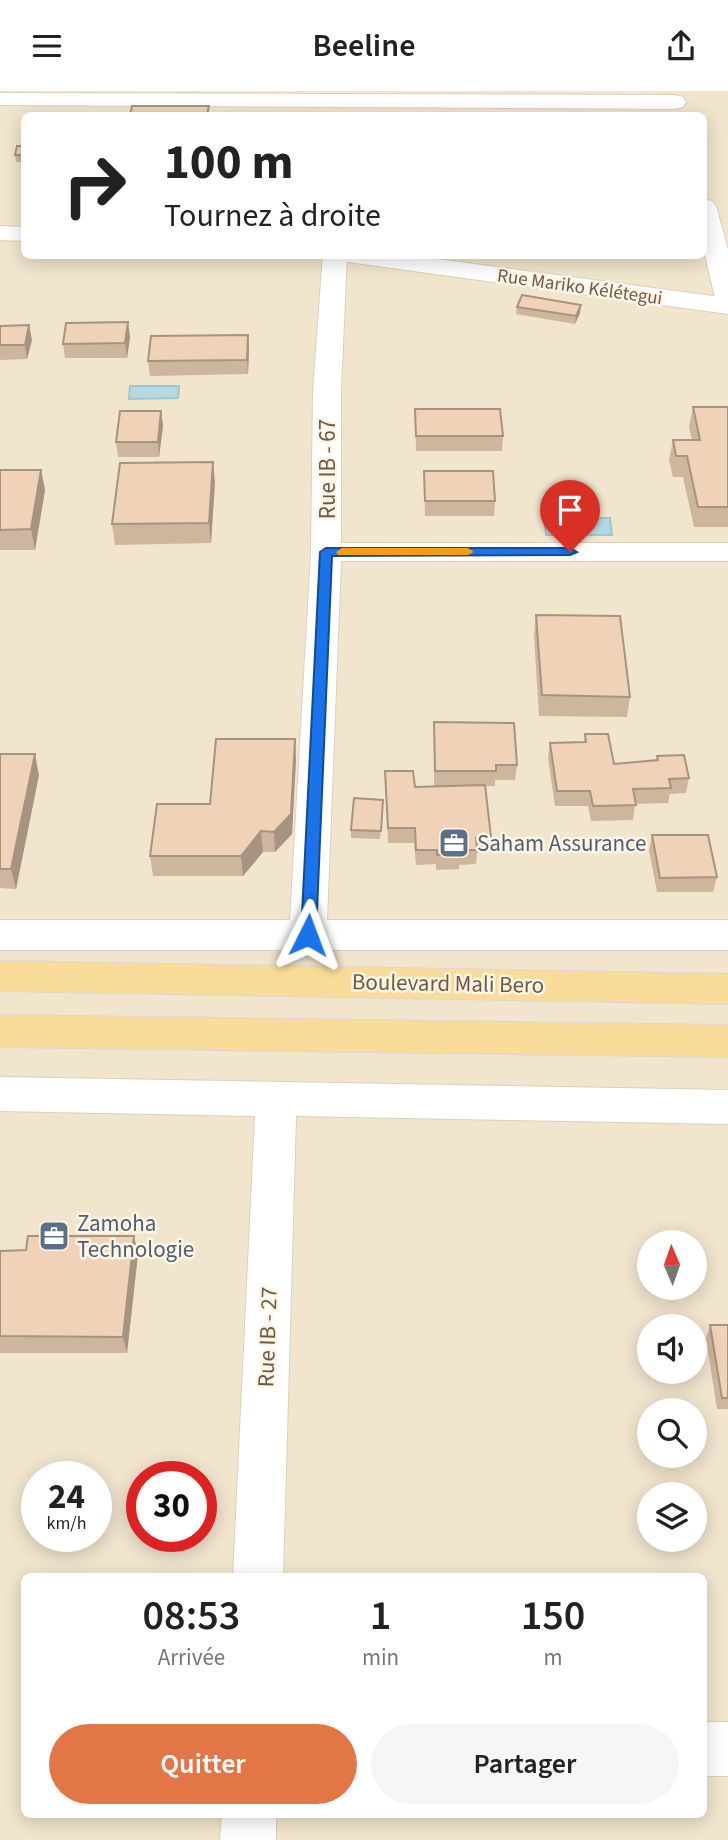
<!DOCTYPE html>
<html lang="fr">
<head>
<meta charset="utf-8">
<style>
	body { margin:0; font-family:"Source Sans 3",sans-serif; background:#f6f6f6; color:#222; height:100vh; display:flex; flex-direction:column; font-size:26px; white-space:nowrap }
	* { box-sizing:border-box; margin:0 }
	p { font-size:23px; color:#767676 }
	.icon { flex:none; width:38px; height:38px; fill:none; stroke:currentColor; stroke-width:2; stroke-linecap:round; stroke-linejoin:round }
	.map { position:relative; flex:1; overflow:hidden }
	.drawer { position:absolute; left:21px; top:1482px; width:686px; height:245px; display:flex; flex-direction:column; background:#fff; border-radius:10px; box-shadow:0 4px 18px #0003 }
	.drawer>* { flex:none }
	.top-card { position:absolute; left:21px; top:21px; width:686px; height:147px; border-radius:10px; box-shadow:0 4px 18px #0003; background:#fff; color:#222; overflow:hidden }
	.needle { width:46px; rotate:358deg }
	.tools { position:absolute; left:637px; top:1139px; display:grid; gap:14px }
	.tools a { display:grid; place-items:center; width:70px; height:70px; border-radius:50%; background:#fff; box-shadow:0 4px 18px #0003; font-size:35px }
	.speed { position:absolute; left:21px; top:1370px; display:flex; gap:14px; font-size:35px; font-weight:700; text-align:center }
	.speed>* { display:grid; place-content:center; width:91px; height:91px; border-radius:50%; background:#fff; box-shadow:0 4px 18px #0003; line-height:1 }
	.speed small { font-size:18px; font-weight:400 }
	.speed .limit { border:10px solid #d22; background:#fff; color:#111 }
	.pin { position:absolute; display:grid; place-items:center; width:60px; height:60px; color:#fff; margin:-72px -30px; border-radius:50% 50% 50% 0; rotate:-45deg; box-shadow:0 0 7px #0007 }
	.pin .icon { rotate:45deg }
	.me { position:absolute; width:77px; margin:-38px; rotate:3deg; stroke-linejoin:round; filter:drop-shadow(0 0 5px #0008) }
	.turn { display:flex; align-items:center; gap:24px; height:147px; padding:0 28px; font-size:32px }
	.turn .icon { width:91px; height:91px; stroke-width:2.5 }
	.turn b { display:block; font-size:49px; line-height:60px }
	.eta { display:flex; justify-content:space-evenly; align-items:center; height:119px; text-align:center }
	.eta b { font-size:42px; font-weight:600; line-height:49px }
	.button { display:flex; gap:14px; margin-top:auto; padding:14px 28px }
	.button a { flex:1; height:80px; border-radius:42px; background:#e27647; color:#fff; font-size:28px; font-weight:600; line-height:80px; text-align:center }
	.button a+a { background:#f6f6f6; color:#222 }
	header { display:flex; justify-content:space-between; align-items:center; height:91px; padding:0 28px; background:#fff; font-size:32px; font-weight:600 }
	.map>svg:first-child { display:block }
	.residential { fill:#f2e5ce; fill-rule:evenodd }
	.water { fill:#b5d9e3; stroke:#9cc7d5; stroke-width:2 }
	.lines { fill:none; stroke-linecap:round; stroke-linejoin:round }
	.street-casing { stroke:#decfbc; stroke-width:2 }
	.secondary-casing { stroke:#e0ceb7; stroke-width:2 }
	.primary-casing { stroke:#ddd7d3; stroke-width:2 }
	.street { fill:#fff; fill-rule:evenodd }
	.secondary { fill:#fff; fill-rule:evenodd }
	.primary { fill:#f9dc99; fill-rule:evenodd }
	.wall { fill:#ceb59e }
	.shaded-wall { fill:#a79381 }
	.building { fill:#efd2b8; stroke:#a79381; stroke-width:2 }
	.route { fill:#1a73e8; stroke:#114b97; stroke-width:2 }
	.slow { fill:#f59e0b }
	.labels { text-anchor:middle; stroke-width:5; stroke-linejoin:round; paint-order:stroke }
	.far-street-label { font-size:19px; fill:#705948; stroke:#fff6e5 }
	.street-label { font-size:23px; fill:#705948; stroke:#fff6e5 }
	.service-label { font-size:23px; fill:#4e5e75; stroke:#fff6e5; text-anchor:start }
</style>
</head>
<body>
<header><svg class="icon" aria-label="menu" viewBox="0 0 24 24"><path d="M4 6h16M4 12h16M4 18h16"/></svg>Beeline<svg class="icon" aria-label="share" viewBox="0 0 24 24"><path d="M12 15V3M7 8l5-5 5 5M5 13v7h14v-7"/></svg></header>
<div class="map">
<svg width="728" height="1749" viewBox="0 0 728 1749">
	<rect width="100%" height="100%" fill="#fbf2df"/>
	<path class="residential" d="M0,0H728V1749H0ZM24,24H704V164H24ZM649,1152H695V1197H649ZM649,1236H695V1281H649ZM649,1320H695V1365H649ZM37,1386H96V1446H37ZM142,1386H201V1446H142ZM649,1404H695V1449H649ZM24,1486H704V1724H24Z"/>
	<path class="water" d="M130,295H179L178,307L129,308Z
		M544,427H610L612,444H546Z"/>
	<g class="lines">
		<g class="street-casing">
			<path id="street" d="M0,2L675,4L683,6L686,11L683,16L675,18L0,14Z
				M704,108L712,110L716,115L728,159V214L719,211L715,206L704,160Z
				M323,164H347L341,299V452H728V470H341L327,829H728V859H0V829H290L311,461L313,299Z
				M0,986L728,999V1033L296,1025L283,1486H233L255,1025L0,1020Z
				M704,1631H728V1685H704Z
				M222,1724H276V1749H220Z"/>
		</g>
		<g class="secondary-casing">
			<path id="secondary" d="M0,135L24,136V150L0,149Z
				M336,164H407L728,207V223L348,171L339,169Z"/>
		</g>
		<g class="primary-casing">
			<path id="primary" d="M0,870L728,883V913L0,900Z
				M0,924L728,934V966L0,956Z"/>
		</g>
		<use href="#street" class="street"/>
		<use href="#secondary" class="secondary"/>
		<use href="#primary" class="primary"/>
	</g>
	<path class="wall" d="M24,55V71H16L15,64Z
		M517,216L580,222L575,233L516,223Z
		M0,235L32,249L27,268L0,269Z
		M248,244L249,259L248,283L150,285L148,270Z
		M130,246L127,267H65L63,253Z
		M693,316H728V436H694L683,386H673L669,369L673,349H692L689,336Z
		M415,318L503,345L502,360H416Z
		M161,320L163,335L159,366H118L116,351Z
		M0,379H41L45,399L35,459H0Z
		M424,380L495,410L494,425H425Z
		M215,391L211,452L115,454L112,433Z
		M536,524L630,606L627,626L539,625L534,545Z
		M434,631L517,674L515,689H495V695H486L491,746L490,761L477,762L476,773L459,774V778L436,779V773L416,774L414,752H388L385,680L415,696L462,695H434Z
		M585,643L614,673L656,669L657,665L689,687L686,702L670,703L668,712L635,713L633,729L591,730L588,715H555L548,667L550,652L584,651Z
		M295,648L296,668L292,743L275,761H263L243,785H153L150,765L210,713Z
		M0,663L39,684L16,798L0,797Z
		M383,709L380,748L351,747V739Z
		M652,744L717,786L713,801H657L649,759Z
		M26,1159L138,1163L127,1262H0V1160Z
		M710,1234H728V1318H717L706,1247Z"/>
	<path class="shaded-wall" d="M581,214L580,222L575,233L576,225Z
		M128,231L130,246L127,267L125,252Z
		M29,234L32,249L27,268L25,254Z
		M248,244L249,259L248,283L247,269Z
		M161,320L163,335L159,366L158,351Z
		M213,371L215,391L211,452L209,432Z
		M41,379L45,399L35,459L31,438Z
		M295,648L296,668L292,743L275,761L274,741Z
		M35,663L39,684L16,798L11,778Z
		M261,740L263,761L243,785L241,765Z
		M134,1145L138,1163L127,1262L123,1246Z"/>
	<path class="building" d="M132,15H209L207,24H130Z
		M17,55H24V64H15Z
		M522,204L581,214L576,225L517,216Z
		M128,231L125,252L63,253L66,232Z
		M29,234L25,254H0V235Z
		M248,244L247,269L148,270L151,245Z
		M693,316H728V416H698L687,365H676L673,349H700Z
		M415,318H500L503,345H416Z
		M120,320H161L158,351H116Z
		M213,371L209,432L112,433L120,372Z
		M0,379H41L31,438L0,439Z
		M424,380H493L495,410H425Z
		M536,524L620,525L630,606L542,604Z
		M434,631L514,632L517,674H496V680H435Z
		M585,643H608L614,673L658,669L657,665L684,664L689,687L669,688L671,697L633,698L636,714L593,715L590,700H557L550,652L586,651Z
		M216,648H295L291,723L274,741L261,740L241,765H150L157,713H210Z
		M0,663H35L11,778H0Z
		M385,680H413L415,696L485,694L491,746L476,747L477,759H459L460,763L437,764V759H416L415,737H388Z
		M354,707L383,709L381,740L351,739Z
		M652,744H708L717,786L660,787Z
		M28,1145H134L123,1246L0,1245V1160L26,1159Z
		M710,1234H728V1307H722Z"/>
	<path class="route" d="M326,457H570L577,461L570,464L332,465L316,844L308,850L301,844L320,461Z"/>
	<path class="slow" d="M342,457H468L474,461L468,464H338L336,461Z"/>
	<defs>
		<g id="office-square" transform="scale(1.575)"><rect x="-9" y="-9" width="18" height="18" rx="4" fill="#5c6f8a" stroke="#fff6e5"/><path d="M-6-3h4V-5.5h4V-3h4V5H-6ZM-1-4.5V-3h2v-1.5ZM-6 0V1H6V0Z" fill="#fff"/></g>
	</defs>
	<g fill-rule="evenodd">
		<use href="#office-square" x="454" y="752"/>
		<use href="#office-square" x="54" y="1145"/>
	</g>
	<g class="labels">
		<g class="far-street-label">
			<text transform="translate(580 195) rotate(8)" y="7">Rue Mariko Kélétegui</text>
		</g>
		<g class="street-label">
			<text transform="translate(327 378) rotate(-90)" y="8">Rue IB - 67</text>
			<text transform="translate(448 892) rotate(1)" y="8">Boulevard Mali Bero</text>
			<text transform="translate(267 1246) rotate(-88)" y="8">Rue IB - 27</text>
		</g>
		<g class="service-label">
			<text x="477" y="760">Saham Assurance</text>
			<text x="77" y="1140">Zamoha<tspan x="77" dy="26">Technologie</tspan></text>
		</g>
	</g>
</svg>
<div class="tools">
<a><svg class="needle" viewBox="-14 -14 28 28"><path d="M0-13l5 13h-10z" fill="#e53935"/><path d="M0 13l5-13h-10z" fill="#767676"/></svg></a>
<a><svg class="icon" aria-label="sound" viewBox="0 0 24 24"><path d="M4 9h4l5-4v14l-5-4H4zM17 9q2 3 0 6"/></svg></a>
<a><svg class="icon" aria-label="search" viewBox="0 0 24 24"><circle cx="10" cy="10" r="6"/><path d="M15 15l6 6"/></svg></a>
<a><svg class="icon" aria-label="layers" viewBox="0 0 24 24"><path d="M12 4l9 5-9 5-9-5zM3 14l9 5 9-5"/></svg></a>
</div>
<div class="speed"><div>24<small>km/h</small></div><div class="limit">30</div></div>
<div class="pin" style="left:570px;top:461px;background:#d93025"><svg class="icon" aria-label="arrive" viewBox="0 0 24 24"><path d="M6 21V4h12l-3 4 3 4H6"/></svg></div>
<svg class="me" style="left:308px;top:844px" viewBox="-20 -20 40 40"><path d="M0-17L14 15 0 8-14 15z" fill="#1a73e8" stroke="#fff" stroke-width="4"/></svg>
<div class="top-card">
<div class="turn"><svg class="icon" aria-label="right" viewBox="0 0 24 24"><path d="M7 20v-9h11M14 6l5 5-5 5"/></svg><div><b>100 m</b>Tournez à droite</div></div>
</div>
<section class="drawer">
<div class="eta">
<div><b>08:53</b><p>Arrivée</p></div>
<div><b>1</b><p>min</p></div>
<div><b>150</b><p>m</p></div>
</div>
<div class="button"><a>Quitter</a><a>Partager</a></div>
</section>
</div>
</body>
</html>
